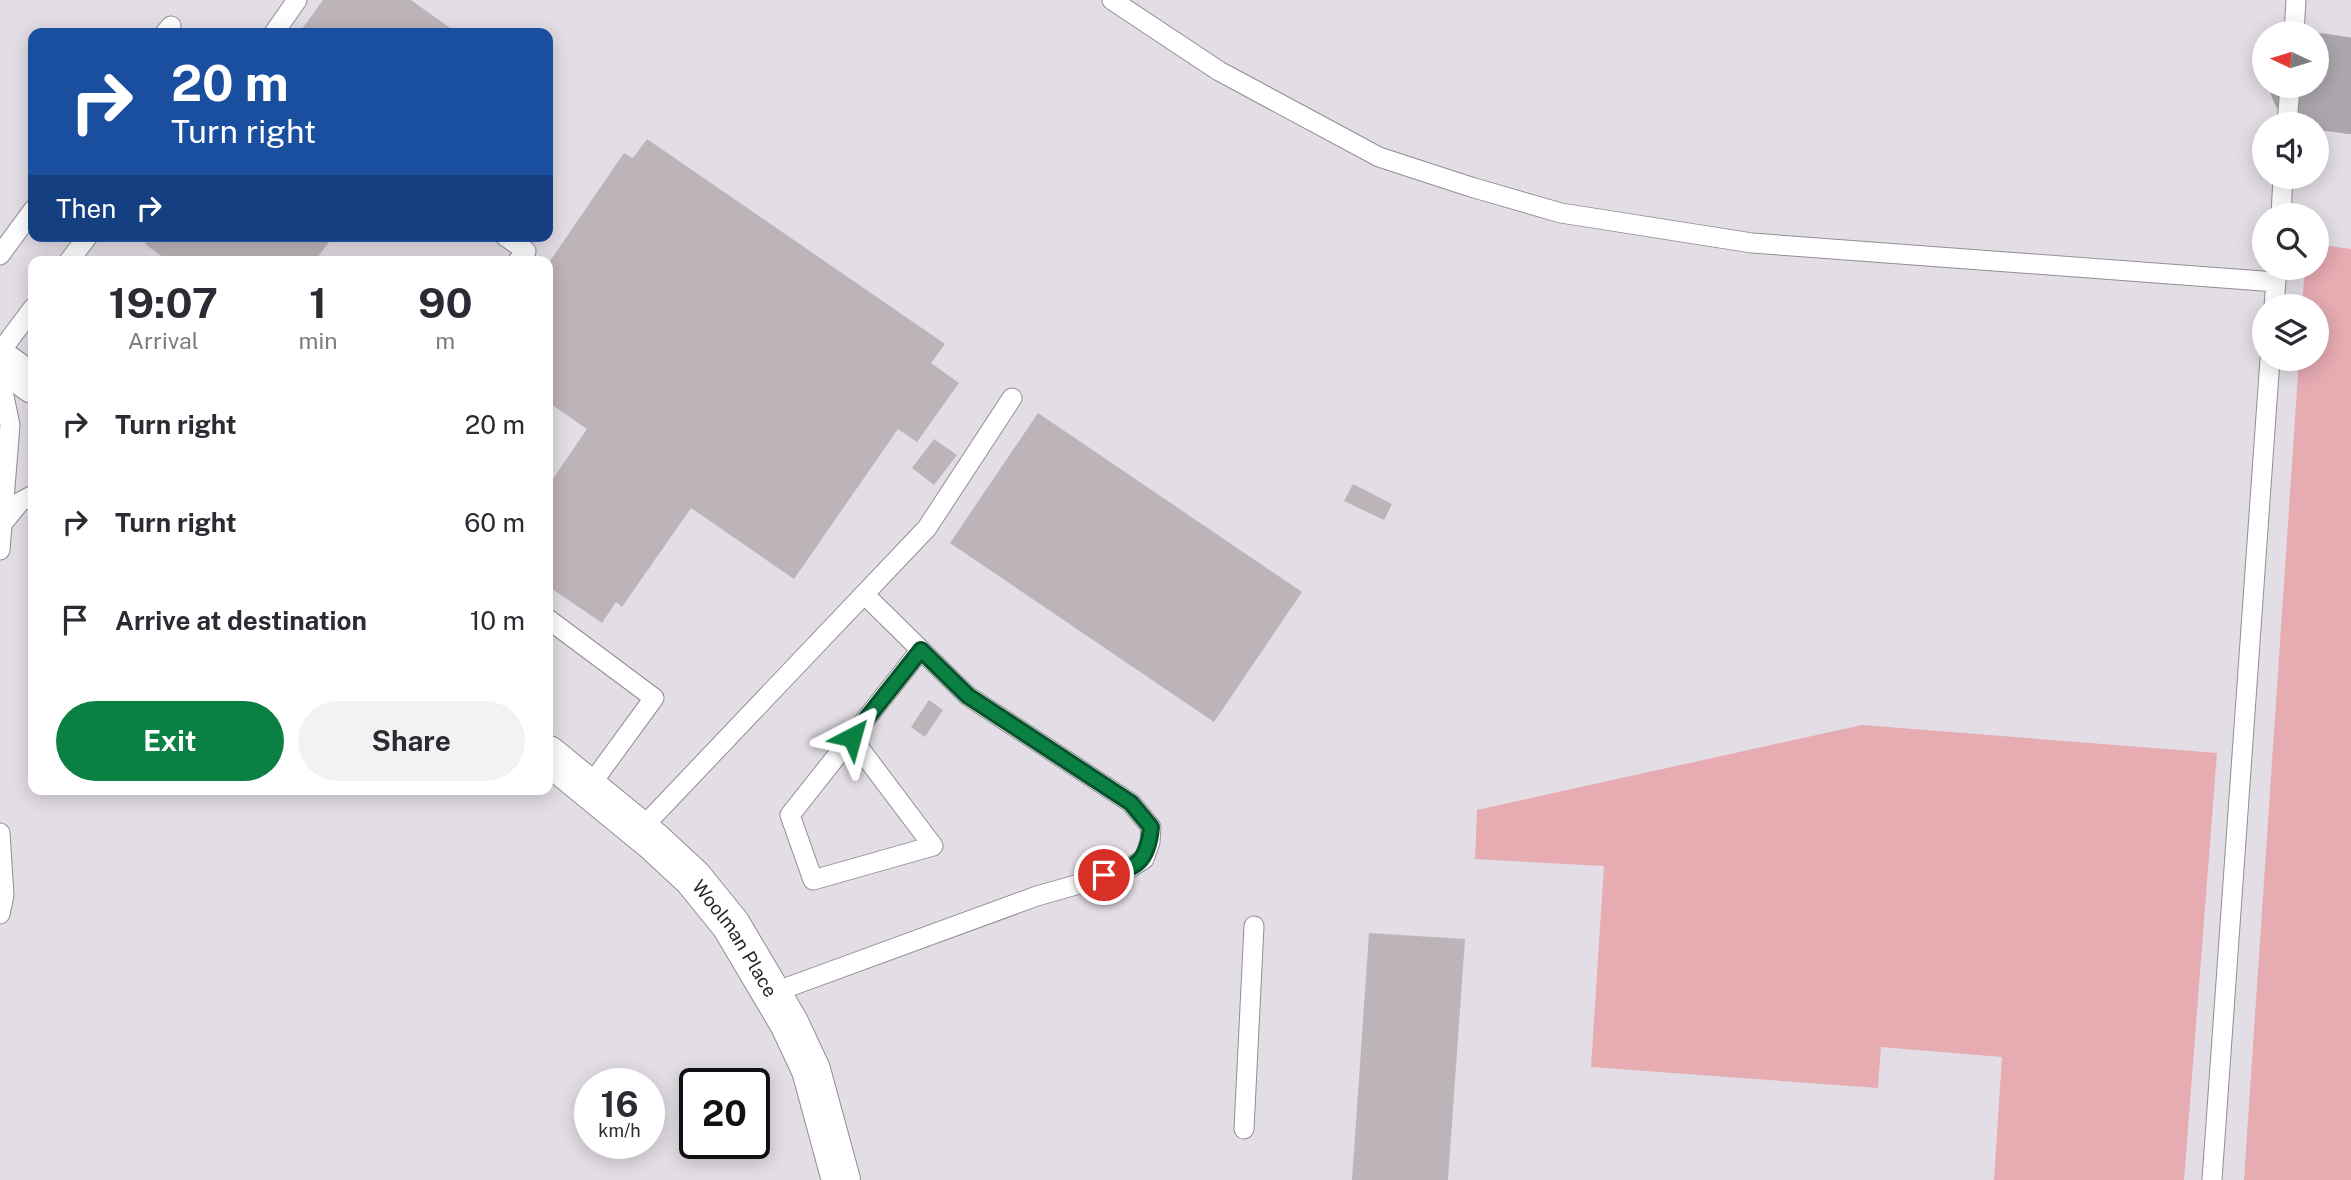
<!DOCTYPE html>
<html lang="en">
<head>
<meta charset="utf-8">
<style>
	body { margin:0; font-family:"Public Sans",sans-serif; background:#f2f2f3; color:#2b2b33; height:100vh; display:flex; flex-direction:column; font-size:26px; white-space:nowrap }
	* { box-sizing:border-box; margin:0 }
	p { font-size:23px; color:#7c7c81 }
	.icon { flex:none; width:38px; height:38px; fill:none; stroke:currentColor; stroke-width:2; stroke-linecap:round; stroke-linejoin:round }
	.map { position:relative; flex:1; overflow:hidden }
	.panel { position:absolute; left:28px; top:256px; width:525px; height:539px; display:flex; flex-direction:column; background:#fff; border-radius:14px; box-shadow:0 4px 18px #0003 }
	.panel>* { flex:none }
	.banner { position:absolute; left:28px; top:28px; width:525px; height:214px; border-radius:14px; box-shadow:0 4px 18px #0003; background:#1a4fa0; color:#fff; overflow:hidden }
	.needle { width:46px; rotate:274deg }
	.controls { position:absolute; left:2252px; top:21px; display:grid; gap:14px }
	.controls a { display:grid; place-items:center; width:77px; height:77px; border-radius:50%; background:#fff; box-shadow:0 4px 18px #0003; font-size:35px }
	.speed { position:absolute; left:574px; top:1068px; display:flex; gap:14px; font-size:35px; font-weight:700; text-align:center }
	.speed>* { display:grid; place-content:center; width:91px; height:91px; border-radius:50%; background:#fff; box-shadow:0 4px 18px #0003; line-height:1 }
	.speed small { font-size:18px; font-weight:400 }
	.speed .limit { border:4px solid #111; border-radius:10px; background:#fff; color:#111 }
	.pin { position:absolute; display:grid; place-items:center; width:60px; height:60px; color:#fff; margin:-30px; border:4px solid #fff; border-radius:50%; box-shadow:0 2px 7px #0007 }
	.me { position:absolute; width:77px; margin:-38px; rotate:39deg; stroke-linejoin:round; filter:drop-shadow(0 0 5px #0008) }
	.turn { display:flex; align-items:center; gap:24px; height:147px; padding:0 28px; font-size:32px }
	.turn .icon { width:91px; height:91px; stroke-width:2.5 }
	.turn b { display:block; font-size:49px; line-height:60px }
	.then { display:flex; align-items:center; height:66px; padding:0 28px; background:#0003; gap:14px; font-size:26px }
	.eta { display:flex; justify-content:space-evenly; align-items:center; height:119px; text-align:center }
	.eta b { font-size:42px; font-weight:700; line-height:49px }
	.button { display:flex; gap:14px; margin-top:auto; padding:14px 28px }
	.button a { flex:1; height:80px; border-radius:42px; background:#0b8043; color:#fff; font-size:28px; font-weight:700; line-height:80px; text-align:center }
	.button a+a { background:#f2f2f3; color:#2b2b33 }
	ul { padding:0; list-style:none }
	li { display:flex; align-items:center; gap:21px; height:98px; padding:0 28px }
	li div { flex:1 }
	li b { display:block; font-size:26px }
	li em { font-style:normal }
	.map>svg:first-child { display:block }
	.green { fill:#e7abb2 }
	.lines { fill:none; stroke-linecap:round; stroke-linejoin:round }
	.taxiway { stroke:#aca7ae; stroke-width:96 }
	.building { fill:#bdb4b9 }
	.lane-casing { stroke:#928d94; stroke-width:21 }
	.secondary-casing { stroke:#928d94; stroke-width:40 }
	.lane { stroke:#fff; stroke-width:19 }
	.secondary { stroke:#fff; stroke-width:38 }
	.route-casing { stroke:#07532c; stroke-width:18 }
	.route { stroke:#0b8043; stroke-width:12 }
	.labels { text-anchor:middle; stroke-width:5; stroke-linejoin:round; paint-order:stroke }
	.street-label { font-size:19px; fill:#2a282b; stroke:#fff }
</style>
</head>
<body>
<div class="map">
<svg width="2351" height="1180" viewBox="0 0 2351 1180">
	<rect width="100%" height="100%" fill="#e3dde5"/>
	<path class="green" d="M2317,244L2351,249V1180H2244L2299,359H2317V306H2302L2305,268H2317Z
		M1862,725L2217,753L2184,1180H1994L2002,1057L1881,1047L1878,1088L1591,1067L1604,866L1475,859L1477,810Z"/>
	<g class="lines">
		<path class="taxiway" d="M2317,81L2351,86"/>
	</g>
	<path class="building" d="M323,0H411L457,33H299Z
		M647,139L945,344L931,363L959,383L917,442L898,429L794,579L691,508L622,607L616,602L602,623L548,586V486L587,429L548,402V264L624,153L633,158Z
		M151,236H333L315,261H168L145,244Z
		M1038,413L1302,592L1214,722L950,543Z
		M934,439L957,455L934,485L912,468Z
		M1353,484L1392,504L1384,520L1344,501Z
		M929,700L943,710L925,737L911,727Z
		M1369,933L1465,939L1448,1180H1352Z"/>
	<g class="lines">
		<g class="lane-casing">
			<path id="lane" d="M1112,0L1219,71L1379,157L1471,187L1561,213L1752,243L2276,282
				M165,33L171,26
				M274,33L297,0
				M2294,33L2296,0
				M2287,124L2290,86
				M2281,215L2283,177
				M505,236L526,251L518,261
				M0,255L33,210
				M69,261L88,236
				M2274,306L2277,268
				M0,352L33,308
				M0,377L10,425L0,550
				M2,524L20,502L33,495
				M548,619L654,698L589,787
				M851,737L933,846L813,880L790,815L919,652L921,650L864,594
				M640,830L927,528L1012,398
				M0,833L4,895L0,914
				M772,993L1037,896L1125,871L1144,859L1150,842L1151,827L1131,803L968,696L921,650
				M1244,1129L1254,926
				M2212,1180L2270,359"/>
		</g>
		<g class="secondary-casing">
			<g id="secondary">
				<path d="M0,360L33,384"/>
				<path id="s1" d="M548,755L653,841L693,878L731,925L789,1023L811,1070L841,1180"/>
			</g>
		</g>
		<use href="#lane" class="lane"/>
		<use href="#secondary" class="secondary"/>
	</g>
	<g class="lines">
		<g class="route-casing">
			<path id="route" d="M852,737L921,650L968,696L1131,803L1151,827C1148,861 1137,869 1104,875"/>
		</g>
		<use href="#route" class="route"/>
	</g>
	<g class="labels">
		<g class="street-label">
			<text dy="7" stroke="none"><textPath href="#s1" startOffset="264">Woolman Place</textPath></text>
		</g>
	</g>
</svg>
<div class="controls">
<a><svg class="needle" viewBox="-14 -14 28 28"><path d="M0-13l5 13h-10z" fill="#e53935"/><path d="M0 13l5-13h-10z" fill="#7c7c81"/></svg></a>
<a><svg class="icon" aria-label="sound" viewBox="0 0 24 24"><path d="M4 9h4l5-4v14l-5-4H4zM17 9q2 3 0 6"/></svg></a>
<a><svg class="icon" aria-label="search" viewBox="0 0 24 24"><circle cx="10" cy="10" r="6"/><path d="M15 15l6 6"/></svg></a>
<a><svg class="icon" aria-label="layers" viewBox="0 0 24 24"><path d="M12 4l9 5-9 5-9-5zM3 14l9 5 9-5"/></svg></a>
</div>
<div class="speed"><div>16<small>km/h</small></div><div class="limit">20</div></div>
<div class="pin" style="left:1104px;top:875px;background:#d93025"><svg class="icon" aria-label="arrive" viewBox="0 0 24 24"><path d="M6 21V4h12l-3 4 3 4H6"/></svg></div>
<svg class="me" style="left:852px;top:737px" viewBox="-20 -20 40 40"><path d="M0-17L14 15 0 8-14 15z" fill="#0b8043" stroke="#fff" stroke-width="4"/></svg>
<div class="banner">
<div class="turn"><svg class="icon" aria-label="right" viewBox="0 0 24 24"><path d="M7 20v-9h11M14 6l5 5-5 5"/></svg><div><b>20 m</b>Turn right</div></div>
<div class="then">Then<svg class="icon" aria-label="right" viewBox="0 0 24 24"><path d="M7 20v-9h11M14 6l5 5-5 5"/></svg></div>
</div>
<section class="panel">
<div class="eta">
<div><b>19:07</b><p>Arrival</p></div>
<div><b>1</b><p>min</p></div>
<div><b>90</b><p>m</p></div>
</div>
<ul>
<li><svg class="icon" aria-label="right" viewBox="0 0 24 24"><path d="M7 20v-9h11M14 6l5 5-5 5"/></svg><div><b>Turn right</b></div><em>20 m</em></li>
<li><svg class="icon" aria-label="right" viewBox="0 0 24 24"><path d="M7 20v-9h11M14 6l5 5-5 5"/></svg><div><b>Turn right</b></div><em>60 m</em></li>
<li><svg class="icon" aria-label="arrive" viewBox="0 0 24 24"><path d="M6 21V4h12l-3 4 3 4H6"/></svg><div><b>Arrive at destination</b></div><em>10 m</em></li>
</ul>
<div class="button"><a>Exit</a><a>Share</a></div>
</section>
</div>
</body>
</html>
